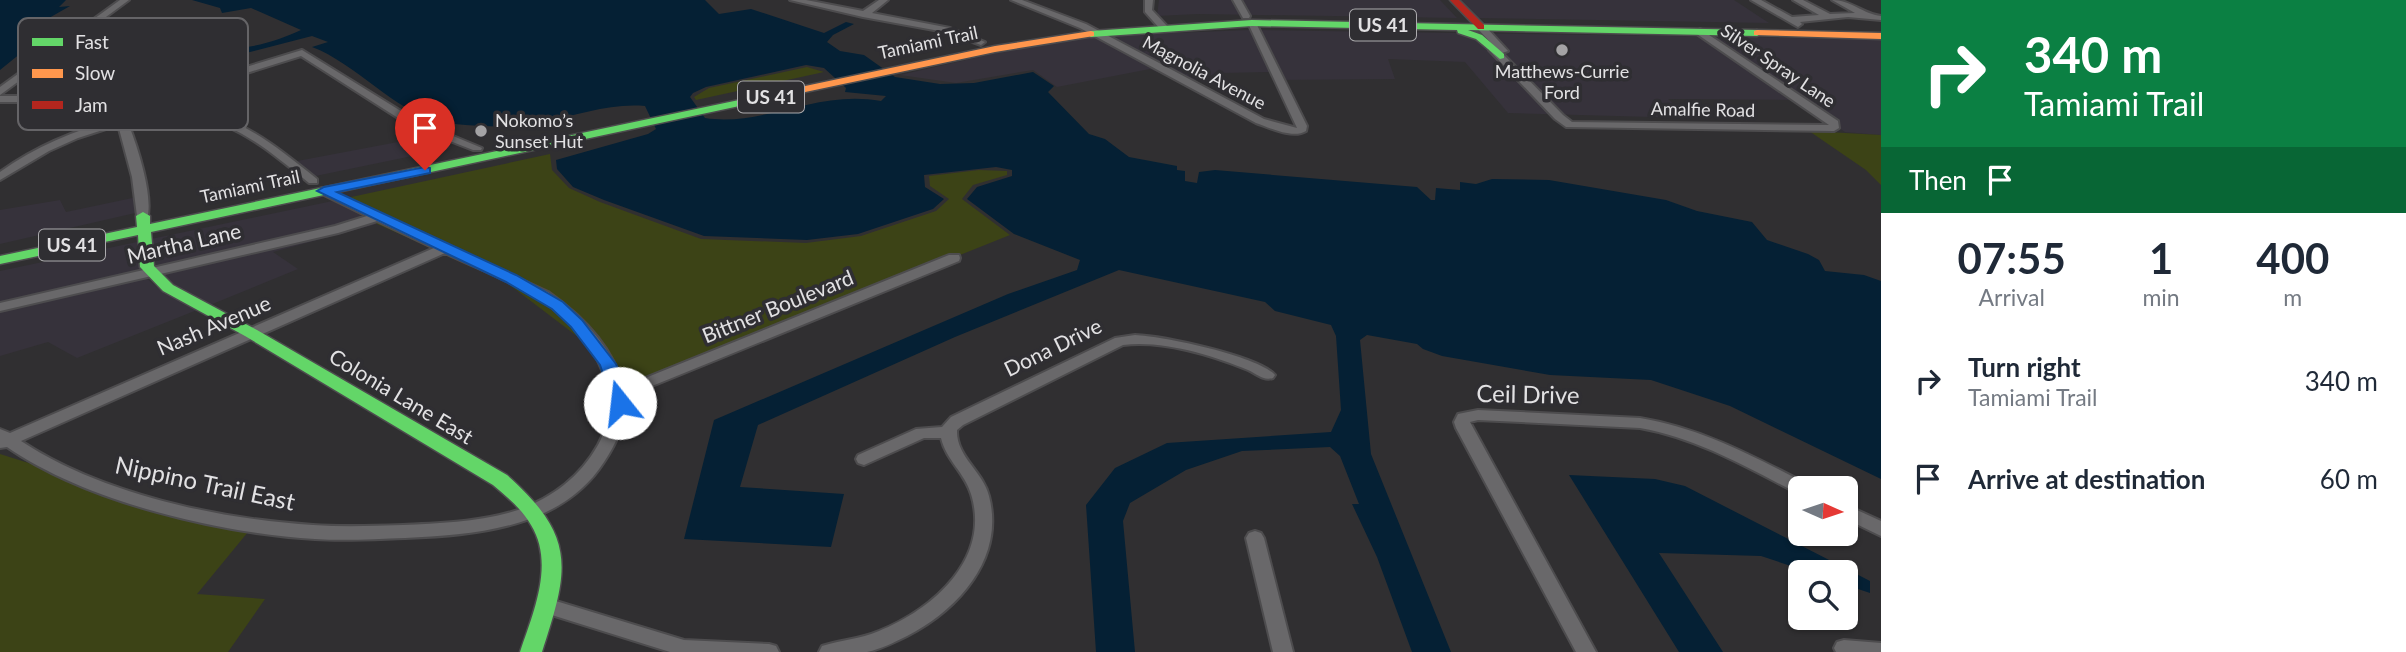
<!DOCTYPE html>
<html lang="en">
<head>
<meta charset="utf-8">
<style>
	body { margin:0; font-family:Lato,sans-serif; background:#f6f6f7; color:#1f2937; height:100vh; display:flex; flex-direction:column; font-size:26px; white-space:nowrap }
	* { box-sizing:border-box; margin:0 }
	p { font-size:23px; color:#747a83 }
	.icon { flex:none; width:38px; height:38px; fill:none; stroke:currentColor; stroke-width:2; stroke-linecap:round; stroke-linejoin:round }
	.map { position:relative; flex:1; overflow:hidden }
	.sheet { display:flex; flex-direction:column; background:#fff; width:525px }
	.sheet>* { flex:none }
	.guide { background:#0b8043; color:#fff; overflow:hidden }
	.needle { width:46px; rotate:93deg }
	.controls { position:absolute; left:1788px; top:476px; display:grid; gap:14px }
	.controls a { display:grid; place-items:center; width:70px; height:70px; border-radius:10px; background:#fff; box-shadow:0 2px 5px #0004; font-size:35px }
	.pin { position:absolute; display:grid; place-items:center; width:60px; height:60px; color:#fff; margin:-72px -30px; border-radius:50% 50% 50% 0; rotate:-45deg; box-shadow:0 0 7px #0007 }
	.pin .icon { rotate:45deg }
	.me { position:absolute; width:77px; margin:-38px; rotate:344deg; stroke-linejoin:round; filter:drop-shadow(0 0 5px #0008) }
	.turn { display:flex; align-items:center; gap:24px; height:147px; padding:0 28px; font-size:32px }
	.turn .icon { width:91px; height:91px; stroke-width:2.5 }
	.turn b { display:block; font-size:49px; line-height:60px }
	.then { display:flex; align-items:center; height:66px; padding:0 28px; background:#0003; gap:14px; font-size:26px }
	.eta { display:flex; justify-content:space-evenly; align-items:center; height:119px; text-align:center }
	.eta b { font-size:42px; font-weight:700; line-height:49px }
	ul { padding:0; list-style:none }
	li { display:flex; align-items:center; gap:21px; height:98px; padding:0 28px }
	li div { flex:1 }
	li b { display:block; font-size:26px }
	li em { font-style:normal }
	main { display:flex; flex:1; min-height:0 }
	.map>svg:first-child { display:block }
	.built { fill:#36323b }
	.green { fill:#3c4316 }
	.water { fill:#052034; fill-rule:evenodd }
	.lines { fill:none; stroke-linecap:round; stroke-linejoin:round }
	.street-casing { stroke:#4d4c4e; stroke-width:4 }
	.fast-casing { stroke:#4d4c4e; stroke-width:3 }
	.slow-casing { stroke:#4d4c4e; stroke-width:3 }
	.jam-casing { stroke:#4d4c4e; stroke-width:3 }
	.street { fill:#69686a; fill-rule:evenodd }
	.fast { fill:#63d668; fill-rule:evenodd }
	.slow { fill:#ff974d; fill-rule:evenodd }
	.jam { fill:#b3261e; fill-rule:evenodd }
	.route { fill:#1a73e8; stroke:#114b97; stroke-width:2 }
	.poi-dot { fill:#a4a3a5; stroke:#2f2e32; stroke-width:2.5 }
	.labels { text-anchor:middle; stroke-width:7; stroke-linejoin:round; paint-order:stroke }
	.far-street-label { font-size:18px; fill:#e2e1e3; stroke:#2f2e32 }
	.far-poi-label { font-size:18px; fill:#e2e1e3; stroke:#2f2e32 }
	.shield { fill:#2f2e32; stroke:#acabae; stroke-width:2 }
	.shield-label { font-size:19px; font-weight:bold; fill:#e2e1e3 }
	.street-label { font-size:21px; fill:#e2e1e3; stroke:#2f2e32 }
	.near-street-label { font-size:24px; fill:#e2e1e3; stroke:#2f2e32 }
	.key { fill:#2f2e32; stroke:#656467; stroke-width:2 }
	.key-label { font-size:19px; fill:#e2e1e3 }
</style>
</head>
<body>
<main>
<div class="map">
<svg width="1881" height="652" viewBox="0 0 1881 652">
	<rect width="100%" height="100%" fill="#302f31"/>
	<path class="built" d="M1159,0H1440L1457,18L1198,14L1157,16Z
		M1458,0H1734L1769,23L1476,18Z
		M1249,30L1881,39V135L1845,132L1797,100L1668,99L1690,118L1508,113L1465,62L1388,59L1395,79L1273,80L1269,72L1220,73L1184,83L1150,69L1057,87L1033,70L956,83L900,75L1001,52L1096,36Z
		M435,135L451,148L301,179L292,162Z
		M142,196L144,211L0,244V210L60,200L66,212Z
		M342,199L377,224L273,252L298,269L210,305L175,285L157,270L151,239Z
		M137,242L138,263L142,274L161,291L197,310L77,358L48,342L0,356V271Z"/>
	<path class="green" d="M807,67L824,72L696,100L694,97L709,88Z
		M1809,131L1881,135V185L1866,170Z
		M550,154L552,170L569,188L600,202L701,239L806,243L861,236L936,211L949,199L930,186L929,176L979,170L1007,171V175L973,185L962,199L1010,235L625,389L582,340L503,280L377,224L342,199Z
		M0,454L248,532L197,594L265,599L228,652H0Z"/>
	<path class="water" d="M0,0H66L59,7L70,6L49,18H58L37,40L0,70Z
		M192,0H705L719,14L751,9L824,33L846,22L854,24L833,35L827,42L840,51L864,55L895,77L940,84L974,83L1033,72L1054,86L1048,92L1089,134L1105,139L1129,157L1177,166V170L1185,171V181L1197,183L1199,172L1215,170L1417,187L1431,200H1435L1436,188L1460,190V182L1476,184L1492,179L1549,180L1666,200L1697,211L1752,222L1767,240L1808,254L1819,260L1825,271L1864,275L1881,281V479L1730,406L1651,380L1550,375L1442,356L1423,349L1417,344L1367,335L1360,340L1371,454L1451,652H1412L1377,557L1352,504H1359L1340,456L1330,447L1242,451L1186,470L1130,503L1123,521L1135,652H1096L1086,505L1115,468L1167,443L1331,432L1341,410L1336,336L1331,325L1275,311L1265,302L1119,270L955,337L758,425L740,487L844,494L831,547L684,539L714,420L1008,294L1077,270L1080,260L1014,234L967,199L977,187L1012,176V170L996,167L924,175L925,187L944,199L933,209L858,234L807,240L704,236L604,200L573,187L557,169L556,160L648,134L656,129L645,106C610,103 578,115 544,122C515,129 467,127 437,121C395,111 355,63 312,47L328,42L312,36L238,55L191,60L168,57L166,51C175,41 199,32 212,39C220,44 221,48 231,48C252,49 282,39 301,30L251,8L222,13L220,8ZM806,65L824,68L846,88L845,92L886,96L881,101C817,89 764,127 705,118L690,97L693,93L706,87Z
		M1569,475L1655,479L1685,486L1870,581V593L1846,585V572H1809L1761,556L1659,553L1723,652H1679Z"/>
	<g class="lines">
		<g class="street-casing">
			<path id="street" d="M120,0H129L0,95V87Z
				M790,0H806L863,11L879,0H888L872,13L950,28L985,42L981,45L945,32L863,17Z
				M1011,0H1022L1086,24L1264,119L1297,128L1248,23L1255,21L1307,126L1306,131C1293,139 1270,128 1256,123L1080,28Z
				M1145,0H1153L1152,10L1167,26V30H1161L1145,12Z
				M1233,0H1241L1250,16L1249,18H1243Z
				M1751,0H1761L1792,17L1819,15L1793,0H1803L1830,14L1855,13L1832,0C1851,0 1863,14 1881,16V20L1848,17L1800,22L1802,24L1798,27Z
				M1478,25H1484L1508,51L1502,53L1563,115L1572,122L1829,125L1697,34L1696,32L1700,29L1838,121L1839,128L1834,131L1566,127L1555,119L1489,50V46H1494L1478,29Z
				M195,29L235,38L231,41C206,36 156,28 134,39C118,46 104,62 91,73L144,76V80L108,99L118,106L302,50L417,121L482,148L481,150H473L409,125L301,56L122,112L125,118C214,97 251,126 317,179V183H309C246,132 213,103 128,123C137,145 154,197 147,219H139L137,216L132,177L118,125L78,138L49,151L0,180V172C35,147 74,130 116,120L111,111L99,102H0V96H99L128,81H98L79,74L125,36L142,30Z
				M324,188L548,292C581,315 613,347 623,387L949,255H959L960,258L959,261L625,397C627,421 617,442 604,462C562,528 476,535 405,538C375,539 345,541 315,539C218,533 87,502 7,447L0,448V429L10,433L434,248L377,221L338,233L0,311V303L335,226L367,216L320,193V189ZM445,253C476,268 510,280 540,299C588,330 629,388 598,445C580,477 552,498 518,510C481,522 441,523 403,525C373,526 343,527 313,525C218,519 101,494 21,441Z
				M1135,335C1163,336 1258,356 1275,375L1273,378C1263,381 1257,374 1248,370C1212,355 1162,340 1123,345L963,425L957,430C956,457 983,471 989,496C1005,558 959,609 907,636C895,642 881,649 867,652C852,652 834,652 819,652L822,646C841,640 860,639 879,631C934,609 991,558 971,494C965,473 946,460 941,438H924L864,465L858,463L856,459L858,455L916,429L942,427L951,417L1115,338Z
				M1478,410L1640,418C1701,428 1753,456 1807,484L1809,488H1801V494L1795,492C1745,466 1696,438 1640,428L1478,420L1470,422L1596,652H1576L1456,428L1454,422L1458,414Z
				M1846,505L1881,521V536L1846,519Z
				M1255,531L1261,533L1264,538L1293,652H1273L1246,538L1249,533Z
				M546,598L684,640L769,644L776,646L779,652H670L539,611L536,606L539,601Z
				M1844,640L1881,643V652H1836L1834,648L1837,642Z"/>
		</g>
		<g class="fast-casing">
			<path id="fast" d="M1252,20L1757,30L1762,33L1757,36L1468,30L1482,35L1504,54V58L1500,59L1476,39L1458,33L1457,30L1252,26L1091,37L1086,34L1091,31Z
				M791,89L796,92L795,94L151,232L154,266L173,285L257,330L507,475C577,537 569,569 542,652H520C533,613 555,564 531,525C522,509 507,497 493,485L245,336L163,291L140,267L138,235L0,264V256L137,227L136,216L143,212L150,216V224Z"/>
		</g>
		<g class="slow-casing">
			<path id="slow" d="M1757,30L1881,33V39L1754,35V31Z
				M1091,31L1094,32V36L995,52L791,95L786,92L791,89L995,46Z"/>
		</g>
		<g class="jam-casing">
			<path id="jam" d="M1450,0H1459L1484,25V29H1478Z"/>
		</g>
		<use href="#street" class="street"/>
		<use href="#fast" class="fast"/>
		<use href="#slow" class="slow"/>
		<use href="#jam" class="jam"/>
	</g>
	<path class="route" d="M425,167L430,168V173L337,192L516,275L563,302L582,320L616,364L622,376L629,403L626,407H614L600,365L571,327L552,309L506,282L317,191L324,187Z"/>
	<g class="poi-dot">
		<circle cx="1562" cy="50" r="7"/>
		<circle cx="481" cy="131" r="7"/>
	</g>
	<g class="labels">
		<g class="far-street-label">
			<text transform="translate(928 43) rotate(-12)" y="6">Tamiami Trail</text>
			<text transform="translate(1778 66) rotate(34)" y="6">Silver Spray Lane</text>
			<text transform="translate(1204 73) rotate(28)" y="6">Magnolia Avenue</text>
			<text transform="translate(1703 110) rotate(1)" y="6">Amalfie Road</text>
			<text transform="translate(250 187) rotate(-12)" y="6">Tamiami Trail</text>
		</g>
		<g class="far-poi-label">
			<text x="1562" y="78">Matthews-Currie<tspan x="1562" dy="21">Ford</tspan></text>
			<text x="495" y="127" text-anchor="start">Nokomo’s<tspan x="495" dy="21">Sunset Hut</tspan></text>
		</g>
		<g class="shield">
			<rect x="1350" y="9.5" width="66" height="31" rx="5"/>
			<rect x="738" y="81.5" width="66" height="31" rx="5"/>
			<rect x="39" y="229.5" width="66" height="31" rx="5"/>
		</g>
		<g class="shield-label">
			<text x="1383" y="32">US 41</text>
			<text x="771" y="104">US 41</text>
			<text x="72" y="252">US 41</text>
		</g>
		<g class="street-label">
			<text transform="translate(184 244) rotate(-13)" y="7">Martha Lane</text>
			<text transform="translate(778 307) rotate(-22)" y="7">Bittner Boulevard</text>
			<text transform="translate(214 326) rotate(-23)" y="7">Nash Avenue</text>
			<text transform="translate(1053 348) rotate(-26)" y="7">Dona Drive</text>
			<text transform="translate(401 397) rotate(31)" y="7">Colonia Lane East</text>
		</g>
		<g class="near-street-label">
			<text transform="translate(1528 395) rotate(1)" y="8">Ceil Drive</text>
			<text transform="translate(205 484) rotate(12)" y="8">Nippino Trail East</text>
		</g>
	</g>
	<rect x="18" y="18" width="230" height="112" rx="10" class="key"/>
	<rect x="32" y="38" width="31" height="8" fill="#63d668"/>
	<rect x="32" y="69" width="31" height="9" fill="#ff974d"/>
	<rect x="32" y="101" width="31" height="8" fill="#b3261e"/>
	<g class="key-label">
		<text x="75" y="49">Fast</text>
		<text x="75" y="80">Slow</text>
		<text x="75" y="112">Jam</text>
	</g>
</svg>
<div class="controls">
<a><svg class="needle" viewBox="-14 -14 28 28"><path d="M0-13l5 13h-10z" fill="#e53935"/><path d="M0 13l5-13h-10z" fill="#747a83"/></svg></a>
<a><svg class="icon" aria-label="search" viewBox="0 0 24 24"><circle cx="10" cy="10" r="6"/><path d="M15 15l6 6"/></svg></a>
</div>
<div class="pin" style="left:425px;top:170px;background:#d93025"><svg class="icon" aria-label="arrive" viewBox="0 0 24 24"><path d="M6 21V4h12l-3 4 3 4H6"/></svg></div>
<svg class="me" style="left:620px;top:403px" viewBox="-20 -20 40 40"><circle r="19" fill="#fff"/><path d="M0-13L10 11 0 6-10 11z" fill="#1a73e8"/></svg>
</div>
<section class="sheet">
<div class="guide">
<div class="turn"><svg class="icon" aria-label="right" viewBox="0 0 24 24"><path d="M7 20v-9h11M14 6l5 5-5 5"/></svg><div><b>340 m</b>Tamiami Trail</div></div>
<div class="then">Then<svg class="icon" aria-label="arrive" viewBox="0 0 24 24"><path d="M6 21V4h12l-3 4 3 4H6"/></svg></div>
</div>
<div class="eta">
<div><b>07:55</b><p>Arrival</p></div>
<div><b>1</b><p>min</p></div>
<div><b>400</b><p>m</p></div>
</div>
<ul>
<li><svg class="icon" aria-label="right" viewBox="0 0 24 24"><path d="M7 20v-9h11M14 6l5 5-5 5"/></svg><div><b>Turn right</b><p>Tamiami Trail</p></div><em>340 m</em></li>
<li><svg class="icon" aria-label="arrive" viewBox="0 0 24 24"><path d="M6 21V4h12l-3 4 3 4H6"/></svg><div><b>Arrive at destination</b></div><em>60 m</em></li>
</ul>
</section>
</main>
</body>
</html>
